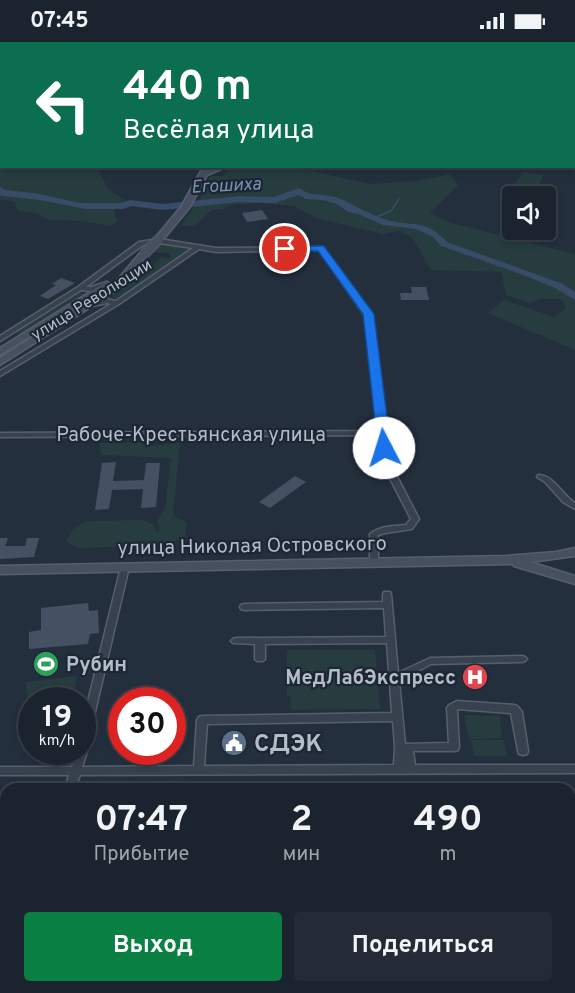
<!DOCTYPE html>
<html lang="ru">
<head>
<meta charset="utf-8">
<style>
	body { margin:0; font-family:Overpass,sans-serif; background:#242b36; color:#f1f3f6; height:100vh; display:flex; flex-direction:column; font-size:22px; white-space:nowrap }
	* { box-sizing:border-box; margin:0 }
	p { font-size:20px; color:#a0a4aa }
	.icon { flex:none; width:33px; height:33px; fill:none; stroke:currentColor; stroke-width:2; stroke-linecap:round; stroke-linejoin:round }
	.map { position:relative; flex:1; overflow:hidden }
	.sheet { position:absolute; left:0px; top:741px; width:576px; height:210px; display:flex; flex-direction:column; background:#1b232e; border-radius:18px 18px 0 0; box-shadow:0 3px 9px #0003,0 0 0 2px #39404a }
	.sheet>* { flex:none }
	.top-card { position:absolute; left:0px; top:0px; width:576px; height:126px; box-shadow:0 3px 9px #0003,0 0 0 2px #39404a; background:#0b6e4f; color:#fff; overflow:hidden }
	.controls { position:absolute; left:502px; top:144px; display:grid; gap:12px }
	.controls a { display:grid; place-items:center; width:54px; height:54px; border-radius:6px; background:#1b232e; box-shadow:0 3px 9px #0003,0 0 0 2px #39404a; font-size:30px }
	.speed { position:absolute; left:18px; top:645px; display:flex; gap:12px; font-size:30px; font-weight:700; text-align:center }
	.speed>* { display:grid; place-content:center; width:78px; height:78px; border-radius:50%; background:#1b232e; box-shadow:0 3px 9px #0003,0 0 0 2px #39404a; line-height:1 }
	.speed small { font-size:15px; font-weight:400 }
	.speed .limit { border:9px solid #d22; background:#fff; color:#111 }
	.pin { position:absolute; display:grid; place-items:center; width:51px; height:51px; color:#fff; margin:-26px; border:3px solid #fff; border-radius:50%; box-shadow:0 2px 6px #0007 }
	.me { position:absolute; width:66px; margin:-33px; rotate:355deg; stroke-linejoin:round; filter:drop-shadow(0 0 4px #0008) }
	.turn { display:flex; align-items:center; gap:21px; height:126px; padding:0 24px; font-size:27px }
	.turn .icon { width:78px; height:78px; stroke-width:2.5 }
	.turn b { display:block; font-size:42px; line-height:51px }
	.eta { display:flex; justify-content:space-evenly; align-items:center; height:102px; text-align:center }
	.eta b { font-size:36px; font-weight:700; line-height:42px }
	.button { display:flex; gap:12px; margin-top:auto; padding:12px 24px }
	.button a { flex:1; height:69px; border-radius:6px; background:#0b8043; color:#fff; font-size:24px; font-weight:700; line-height:69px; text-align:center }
	.button a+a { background:#242b36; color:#f1f3f6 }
	.status { display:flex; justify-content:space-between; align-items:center; height:42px; padding:0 30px; background:#1b232e; direction:ltr }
	.status svg { height:16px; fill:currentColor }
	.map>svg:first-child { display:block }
	.green { fill:#263c3f }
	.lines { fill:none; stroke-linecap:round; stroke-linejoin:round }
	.stream { stroke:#394c67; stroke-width:1.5 }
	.river { fill:#394c67; fill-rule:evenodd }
	.building { fill:#455162 }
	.street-casing { stroke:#565f6c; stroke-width:3 }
	.secondary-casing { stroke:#565f6c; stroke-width:3 }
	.primary-casing { stroke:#414a57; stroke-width:2 }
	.street { fill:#38414e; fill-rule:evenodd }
	.secondary { fill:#465061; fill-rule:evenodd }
	.primary { fill:#56606e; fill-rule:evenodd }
	.secondary-bridge-casing { stroke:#565f6c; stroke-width:11; stroke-linecap:butt }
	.secondary-bridge { stroke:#465061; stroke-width:9 }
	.route { fill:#1a73e8; stroke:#114b97; stroke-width:1.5 }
	.labels { text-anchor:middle; stroke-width:4.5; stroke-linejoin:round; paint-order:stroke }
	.far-street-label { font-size:16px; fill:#b4bcc9; stroke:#1d2633 }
	.far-water-label { font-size:18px; font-style:italic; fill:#7c92b1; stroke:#1d2633 }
	.street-label { font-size:20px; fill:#b4bcc9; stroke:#1d2633 }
	.poi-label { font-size:20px; font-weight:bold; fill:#b4bcc9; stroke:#1d2633; text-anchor:start }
	.near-poi-label { font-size:24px; font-weight:bold; fill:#b4bcc9; stroke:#1d2633; text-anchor:start }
</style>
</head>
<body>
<div class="status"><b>07:45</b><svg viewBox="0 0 49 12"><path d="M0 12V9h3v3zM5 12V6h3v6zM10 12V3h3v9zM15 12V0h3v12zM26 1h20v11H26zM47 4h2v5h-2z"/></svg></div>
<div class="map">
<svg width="575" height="951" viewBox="0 0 575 951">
	<rect width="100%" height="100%" fill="#242f3e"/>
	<path class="green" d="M0,93L2,124L97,125L108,147L128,160L114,168L117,179L111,184L79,179L50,178L38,172L18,169L13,159L0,158Z
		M231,125L313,129L370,142L416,139L450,132L458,143L430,171L448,180L575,212V308L488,271L504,258L554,275L566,266L561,257H540L530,261L506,253L501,230L431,228L412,195L400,189L382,192L316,176L294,164L259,161L230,163L225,167L212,168L194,184H181L199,158L210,134H224Z
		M523,130L544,133L537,145L525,147L514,143Z
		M162,201L186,206L190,209L121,256H113L112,255L162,215L168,217L171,214L168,211L153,210Z
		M80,249L83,252L21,293L15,290Z
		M149,400L152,404L180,401L173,474L187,480L185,497L147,504L77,506L66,499L72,488L85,479L143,478L153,482L157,491L160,486L157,478L165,466L171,416L101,413L100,401Z
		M287,608H375L380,667L291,668L290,654H287Z
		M77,634L72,658H32L31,697L26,640Z
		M464,673L500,674L502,696L469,697Z
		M471,698H504L507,714H474Z"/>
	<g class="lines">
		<path class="stream" d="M374,176L391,169L399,157"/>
		<path class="river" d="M0,145L6,148L40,152L80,161H122L130,158L163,162L240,154L274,155L299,146C303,148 307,151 311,152C322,153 333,153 343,158C357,165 370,172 384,177C410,186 425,175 447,200L563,242L575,250V258L555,246L521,232L441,204L433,195L416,187L383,183L358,172L348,170L337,162L323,158L306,157L298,153L275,161L240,160L163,168L131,164L123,167H86L40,158L3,154L0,153Z"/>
	</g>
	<path class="building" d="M262,168L268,177L247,180L242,171Z
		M61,236L75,241L48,257L40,254L56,243L52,242Z
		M411,245H426L429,258H401L400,251H412Z
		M116,420L113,439L144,438L146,421H160L156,465L141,466L143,447L112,448L109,467L95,468L102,421Z
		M295,434L306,440L270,466L259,460Z
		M0,496H8L5,504H25L27,496H39L34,515L0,517Z
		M88,561L89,569L98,568L99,591L90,592L88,602L29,607V590L41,588V566Z
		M0,758H6V794H0Z"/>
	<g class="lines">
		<g class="street-casing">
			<path id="street" d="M449,0H453V2H449Z
				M0,24H2V26H0Z
				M574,30H575V32H574Z
				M0,69H2V71H0Z
				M0,82H2V86H0Z
				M574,99H575V103H574Z
				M159,197L216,206L323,205L373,277L390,421L419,477L412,487L385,491L378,493V520L377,522L374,523L370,520V492C380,484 393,484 406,483L411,477L382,421L379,393L0,395V391L379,389L367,277L319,208L216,210L199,207L119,262L0,334V329L111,262L107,261L93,264L91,263V261L107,257L116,259L193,206L159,201L143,203L86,245H91L107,240L110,242L109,243L91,249L81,248L0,299V294L78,245L139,200Z
				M538,433C554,433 561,452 575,461V467L563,460L545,440L537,435Z
				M125,522L129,525L86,708L87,710L82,725L194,724L197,678L199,675L202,674L392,671L387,601L265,602V617L263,619H257L255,617V602L233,601L231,599L233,597L236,596L386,595L384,566L244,568L241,567L240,565L241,563L244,562L383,560V552L384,550H390L391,552L398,631L430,616L522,614L525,615L527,617L525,619L522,620L431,622L399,639L405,702L449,701L447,666L449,663L457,659L514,663L517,664L522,670L528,709L527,712L523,713L519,712L518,709L511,671L458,667L457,668L459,705L458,708L454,709H413L415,723H575V731L80,733L75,747H65L69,733H0V725H72L77,710H82V684L121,525ZM393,679L395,704L394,723L204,724L207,682Z
				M19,945H31L30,951H18Z"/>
		</g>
		<g class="secondary-casing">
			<path id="secondary" d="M208,0H214V2H208Z
				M256,0H262L255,2Z
				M215,124H228L207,133L189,166L161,200H155V196L181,165L201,129Z
				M144,209L148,212L119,247L0,323V316L113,243L141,210Z
				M106,240L109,241V245L0,313V306Z
				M575,506V514L530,520L575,534V542L514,524L512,522L0,532V524L506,514L556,510Z"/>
		</g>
		<g class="primary-casing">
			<path id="primary" d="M0,76H2V80H0Z
				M574,105H575V111H574Z"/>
		</g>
		<use href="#street" class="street"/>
		<use href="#secondary" class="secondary"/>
		<use href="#primary" class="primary"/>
		<g class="secondary-bridge-casing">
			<path id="secondary-bridge" d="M144,212L158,198"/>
		</g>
		<use href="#secondary-bridge" class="secondary-bridge"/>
	</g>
	<path class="route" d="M285,204H324L374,272L391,406L389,409L384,410L378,406L363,272L318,209H281V205Z"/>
	<defs>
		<g id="stadium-disc" transform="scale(1.35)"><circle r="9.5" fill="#2e9e5b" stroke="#1d2633"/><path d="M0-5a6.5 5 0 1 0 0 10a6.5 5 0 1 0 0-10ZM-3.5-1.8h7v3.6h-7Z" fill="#fff"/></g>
		<g id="hospital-disc" transform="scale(1.35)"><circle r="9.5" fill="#e0444e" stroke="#1d2633"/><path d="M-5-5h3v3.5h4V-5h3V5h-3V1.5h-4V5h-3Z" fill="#fff"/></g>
		<g id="civic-disc" transform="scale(1.35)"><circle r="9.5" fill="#5c6f8a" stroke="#1d2633"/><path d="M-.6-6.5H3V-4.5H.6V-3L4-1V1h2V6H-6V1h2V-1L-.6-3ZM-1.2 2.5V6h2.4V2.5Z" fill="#fff"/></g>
	</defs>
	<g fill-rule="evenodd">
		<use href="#stadium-disc" x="46" y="622"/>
		<use href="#hospital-disc" x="475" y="635"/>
		<use href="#civic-disc" x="234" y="701"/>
	</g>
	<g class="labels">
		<g class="far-street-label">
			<text transform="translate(91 257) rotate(-32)" y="6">улица Революции</text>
		</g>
		<g class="far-water-label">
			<text transform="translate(226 143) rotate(-3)" y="6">Егошиха</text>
		</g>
		<g class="street-label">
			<text x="191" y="399">Рабоче-Крестьянская улица</text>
			<text transform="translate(252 503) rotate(-1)" y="7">улица Николая Островского</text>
		</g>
		<g class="poi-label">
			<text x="66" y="629">Рубин</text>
			<text x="456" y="642" text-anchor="end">МедЛабЭкспресс</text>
		</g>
		<g class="near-poi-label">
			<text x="254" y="709">СДЭК</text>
		</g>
	</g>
</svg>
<div class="controls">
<a><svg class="icon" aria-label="sound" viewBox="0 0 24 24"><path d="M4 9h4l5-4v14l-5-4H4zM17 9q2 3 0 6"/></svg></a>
</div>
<div class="speed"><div>19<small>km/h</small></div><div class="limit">30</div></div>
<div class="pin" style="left:285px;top:207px;background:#d93025"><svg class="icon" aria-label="arrive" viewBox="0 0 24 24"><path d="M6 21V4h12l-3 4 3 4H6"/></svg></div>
<svg class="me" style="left:384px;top:406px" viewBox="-20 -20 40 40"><circle r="19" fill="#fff"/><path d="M0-13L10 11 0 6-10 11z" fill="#1a73e8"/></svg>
<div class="top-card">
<div class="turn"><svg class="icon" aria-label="left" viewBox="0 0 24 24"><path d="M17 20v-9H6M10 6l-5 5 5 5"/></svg><div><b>440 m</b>Весёлая улица</div></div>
</div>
<section class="sheet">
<div class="eta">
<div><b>07:47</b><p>Прибытие</p></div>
<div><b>2</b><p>мин</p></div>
<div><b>490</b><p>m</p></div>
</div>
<div class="button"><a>Выход</a><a>Поделиться</a></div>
</section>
</div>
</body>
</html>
